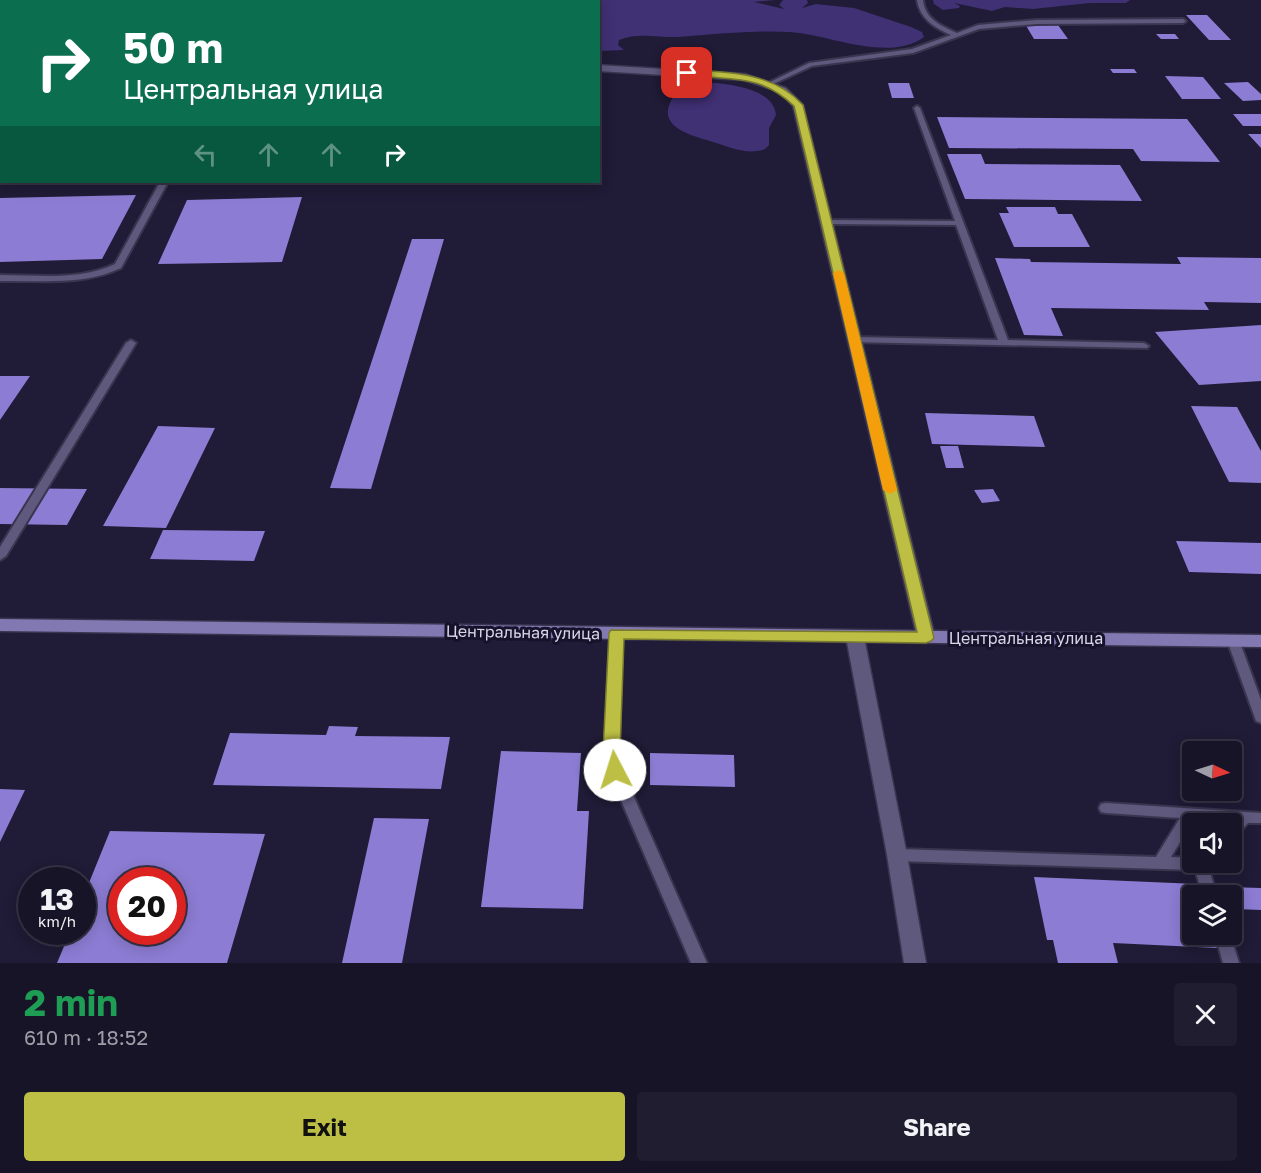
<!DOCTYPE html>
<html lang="en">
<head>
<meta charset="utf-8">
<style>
	body { margin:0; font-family:"Golos Text",sans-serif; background:#211d30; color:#f1f3f6; height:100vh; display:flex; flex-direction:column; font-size:22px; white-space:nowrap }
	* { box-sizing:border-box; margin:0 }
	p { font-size:20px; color:#9f9ea8 }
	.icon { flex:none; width:33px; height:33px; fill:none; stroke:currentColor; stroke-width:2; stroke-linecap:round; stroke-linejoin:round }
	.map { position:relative; height:963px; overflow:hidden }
	.side { display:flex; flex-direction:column; background:#181428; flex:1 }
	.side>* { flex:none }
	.guide { position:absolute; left:0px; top:0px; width:600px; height:183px; box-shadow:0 3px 15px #0003,0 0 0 2px #363345; background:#0b6e4f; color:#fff; overflow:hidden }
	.needle { width:39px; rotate:94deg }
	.controls { position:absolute; left:1182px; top:741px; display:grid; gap:12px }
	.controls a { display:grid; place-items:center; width:60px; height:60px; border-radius:6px; background:#181428; box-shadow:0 3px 15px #0003,0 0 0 2px #363345; font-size:30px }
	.speed { position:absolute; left:18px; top:867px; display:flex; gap:12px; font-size:30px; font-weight:700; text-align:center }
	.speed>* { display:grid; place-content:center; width:78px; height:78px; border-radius:50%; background:#181428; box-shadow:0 3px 15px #0003,0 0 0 2px #363345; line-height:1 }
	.speed small { font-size:15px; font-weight:400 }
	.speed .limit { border:9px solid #d22; background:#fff; color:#111 }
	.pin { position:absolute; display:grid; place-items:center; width:51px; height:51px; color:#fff; margin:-26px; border-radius:12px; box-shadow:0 3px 9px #0006 }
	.me { position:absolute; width:66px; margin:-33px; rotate:355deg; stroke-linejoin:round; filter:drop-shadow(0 0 4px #0008) }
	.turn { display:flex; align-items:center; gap:21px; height:126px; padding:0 24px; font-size:27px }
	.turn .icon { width:78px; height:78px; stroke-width:2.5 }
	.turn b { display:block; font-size:42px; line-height:51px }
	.lanes { display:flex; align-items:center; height:57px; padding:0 24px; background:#0003; justify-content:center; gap:30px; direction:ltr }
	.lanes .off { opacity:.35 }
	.round { display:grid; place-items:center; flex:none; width:63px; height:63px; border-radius:6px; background:#211d30 }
	.headline { display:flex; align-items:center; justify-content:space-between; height:102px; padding:0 24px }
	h1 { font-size:36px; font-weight:700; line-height:45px; color:#1e9e55 }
	.primary-button { display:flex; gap:12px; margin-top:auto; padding:12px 24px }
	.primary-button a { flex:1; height:69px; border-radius:6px; background:#bcbf44; color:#111; font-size:24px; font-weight:700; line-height:69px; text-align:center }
	.primary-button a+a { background:#211d30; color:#f1f3f6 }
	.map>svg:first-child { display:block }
	.green { fill:#403074 }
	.building { fill:#8c7cd3; fill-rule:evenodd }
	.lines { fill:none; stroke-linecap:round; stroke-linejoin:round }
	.lane-casing { stroke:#3a354f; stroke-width:4 }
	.street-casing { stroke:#3a354f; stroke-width:3 }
	.secondary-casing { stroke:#3a354f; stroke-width:3 }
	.lane { fill:#5e597d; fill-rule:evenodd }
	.street { fill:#5e597d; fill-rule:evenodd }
	.secondary { fill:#8278b2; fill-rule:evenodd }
	.route { fill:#bcbf44; stroke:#7a7c2c; stroke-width:1.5 }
	.slow { fill:#f59e0b }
	.labels { text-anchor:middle; stroke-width:6; stroke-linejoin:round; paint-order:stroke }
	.street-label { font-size:16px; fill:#d8d6e8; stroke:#17122b }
</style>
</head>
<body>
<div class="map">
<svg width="1261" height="963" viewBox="0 0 1261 963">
	<rect width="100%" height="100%" fill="#201b36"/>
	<path class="green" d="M600,0H775L754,2L784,9L779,5L783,0H807L808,3L802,8L816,4L854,8L911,27L922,32L924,37C889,63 828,34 789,32C752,30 715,34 678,37C658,38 639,32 619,40L618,45L624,50L599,51L598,2L596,1Z
		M933,0H1130L1126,3H1090L1033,9L1005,7L992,11L954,3L960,6L959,8L943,10L934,4Z
		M715,83C735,85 774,90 776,115L769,128V145C766,149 762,151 757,151C743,153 729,147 716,143C694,136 652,128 674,96L664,87L673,84Z"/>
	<path class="building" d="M1186,15H1207L1231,40H1209Z
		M1025,24L1058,25L1068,39H1034Z
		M1156,34H1175L1179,39H1161Z
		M1110,69H1134L1137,73H1113Z
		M1165,76L1203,77L1221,99H1182Z
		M1248,82L1261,94V100L1243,101L1224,83Z
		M888,83H909L914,98H892Z
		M1233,114H1261V126H1243Z
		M937,117L1187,119L1220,162L1141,161L1133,149L949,148Z
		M1248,134H1261V148Z
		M947,154H981L985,164L1120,165L1142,201L965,199Z
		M136,195L102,259L0,262V198Z
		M302,197L282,262L158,264L187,200Z
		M1006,207H1055L1058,214H1072L1090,247H1014L999,213H1009Z
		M412,239H444L371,489L330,488Z
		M1177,257L1261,258V303L1204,302L1209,310L1051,308L1063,336L1024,335L995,258L1030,259L1031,262L1181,264Z
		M1261,325V381L1199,385L1155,332Z
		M0,376H30L0,420Z
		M1191,406L1237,407L1261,451V483L1229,482Z
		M925,413L1034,416L1045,447L932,444Z
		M158,426L215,428L166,528L103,526Z
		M940,446H958L964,468H946Z
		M0,488L87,489L67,525L0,524Z
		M993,489L1000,501L982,503L974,490Z
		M163,530L265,531L254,561L150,559Z
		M1176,541L1261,543V574L1189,572Z
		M329,726L358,727L355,736L450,737L441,789L213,785L230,733L326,735Z
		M501,751L581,753L577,811H589L583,909L481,907Z
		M650,753L734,755L735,787L650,785Z
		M0,789L25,790L0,842Z
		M374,818L429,819L402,963H342Z
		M110,831L265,834L227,963H57L70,932H82V900ZM122,880H172V932H122Z
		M1034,877L1197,884L1200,896H1192V934H1213L1217,948L1113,943L1118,963H1058L1053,940H1047Z
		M1228,887L1261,888V910L1236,909Z"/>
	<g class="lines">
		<g class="lane-casing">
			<path id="lane" d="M917,0H923C925,19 941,26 957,33L978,25L1036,20L1183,19L1186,21L1183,23L1036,24L979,29L913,53L812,66L771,85L766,84L809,63L912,49L951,35C935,28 920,19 917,0Z
				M917,106L920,108L1008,340L1144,343L1149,346L1147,348L851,342L849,340L851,338L854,337L998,340L956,225L827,224L823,222L827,220L955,221L914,108Z
				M0,134H2V140H0Z
				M0,149H2V153H0Z
				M160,182H168L121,268C83,286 41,280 0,281V275C38,275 79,281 115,264Z
				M131,340L136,343L6,556L0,560V547L126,343Z
				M616,629L620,630L622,633L619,752L622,770L707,963H691L608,770L605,752L610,633L612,630Z
				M1233,636L1237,637L1239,640L1261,700V723L1256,721L1255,718L1227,640L1229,637Z
				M1106,803L1261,813V823H1248L1237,835L1232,836L1230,824L1232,821L1194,819L1171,857L1192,858V862H1209L1208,865L1217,896H1203L1195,870L897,861L892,859L890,855L892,851L897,849L1156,857L1180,818L1106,813L1101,812L1099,808L1101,804Z
				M1215,934H1230L1239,963H1223Z"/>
		</g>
		<g class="street-casing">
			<path id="street" d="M0,56H2V62H0Z
				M598,65L745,74L786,88L803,105L935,637L932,641H920L917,637L793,106L780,92L744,80L598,71Z
				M855,631L861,633L864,637L907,855L926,963H904L887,855L846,637L849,633Z"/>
		</g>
		<g class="secondary-casing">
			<path id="secondary" d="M0,619L1261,635V647L0,631Z"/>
		</g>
		<use href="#lane" class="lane"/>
		<use href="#street" class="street"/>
		<use href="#secondary" class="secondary"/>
	</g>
	<path class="route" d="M687,70C728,72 773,72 803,105L934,638L931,641L926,643L624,639L620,752L623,770L621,775L615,777L609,775L603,752L609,633L611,630L917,632L794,106C757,71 728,82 684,74L683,73Z"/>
	<path class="slow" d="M839,270L844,273L897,490L890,494L883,490L833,273Z"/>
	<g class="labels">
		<g class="street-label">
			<text transform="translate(523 632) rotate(1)" y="6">Центральная улица</text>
			<text x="1026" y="644">Центральная улица</text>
		</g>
	</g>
</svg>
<div class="controls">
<a><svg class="needle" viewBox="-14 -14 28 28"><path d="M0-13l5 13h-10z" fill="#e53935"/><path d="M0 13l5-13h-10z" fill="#9f9ea8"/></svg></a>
<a><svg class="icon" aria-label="sound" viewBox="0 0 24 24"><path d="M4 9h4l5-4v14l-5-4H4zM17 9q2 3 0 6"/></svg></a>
<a><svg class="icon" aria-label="layers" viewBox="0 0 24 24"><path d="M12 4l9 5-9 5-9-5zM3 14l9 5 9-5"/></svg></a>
</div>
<div class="speed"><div>13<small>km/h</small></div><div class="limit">20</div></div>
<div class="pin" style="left:687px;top:73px;background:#d93025"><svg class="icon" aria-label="arrive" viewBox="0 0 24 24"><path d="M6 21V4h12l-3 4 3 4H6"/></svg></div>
<svg class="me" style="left:615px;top:770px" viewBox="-20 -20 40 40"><circle r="19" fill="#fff"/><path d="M0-13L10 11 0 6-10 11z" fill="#bcbf44"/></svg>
<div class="guide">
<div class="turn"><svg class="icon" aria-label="right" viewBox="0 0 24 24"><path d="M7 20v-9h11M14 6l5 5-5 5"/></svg><div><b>50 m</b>Центральная улица</div></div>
<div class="lanes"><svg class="icon off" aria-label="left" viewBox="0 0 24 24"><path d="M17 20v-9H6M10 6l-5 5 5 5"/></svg><svg class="icon off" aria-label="ahead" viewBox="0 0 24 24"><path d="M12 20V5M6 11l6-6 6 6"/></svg><svg class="icon off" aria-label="ahead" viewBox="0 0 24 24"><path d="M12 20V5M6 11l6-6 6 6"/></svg><svg class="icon" aria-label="right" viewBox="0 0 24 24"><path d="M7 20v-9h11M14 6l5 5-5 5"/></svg></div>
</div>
</div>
<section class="side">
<div class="headline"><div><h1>2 min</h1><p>610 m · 18:52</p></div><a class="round"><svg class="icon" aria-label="close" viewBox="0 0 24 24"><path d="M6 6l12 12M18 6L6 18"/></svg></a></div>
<div class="primary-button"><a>Exit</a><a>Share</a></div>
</section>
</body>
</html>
